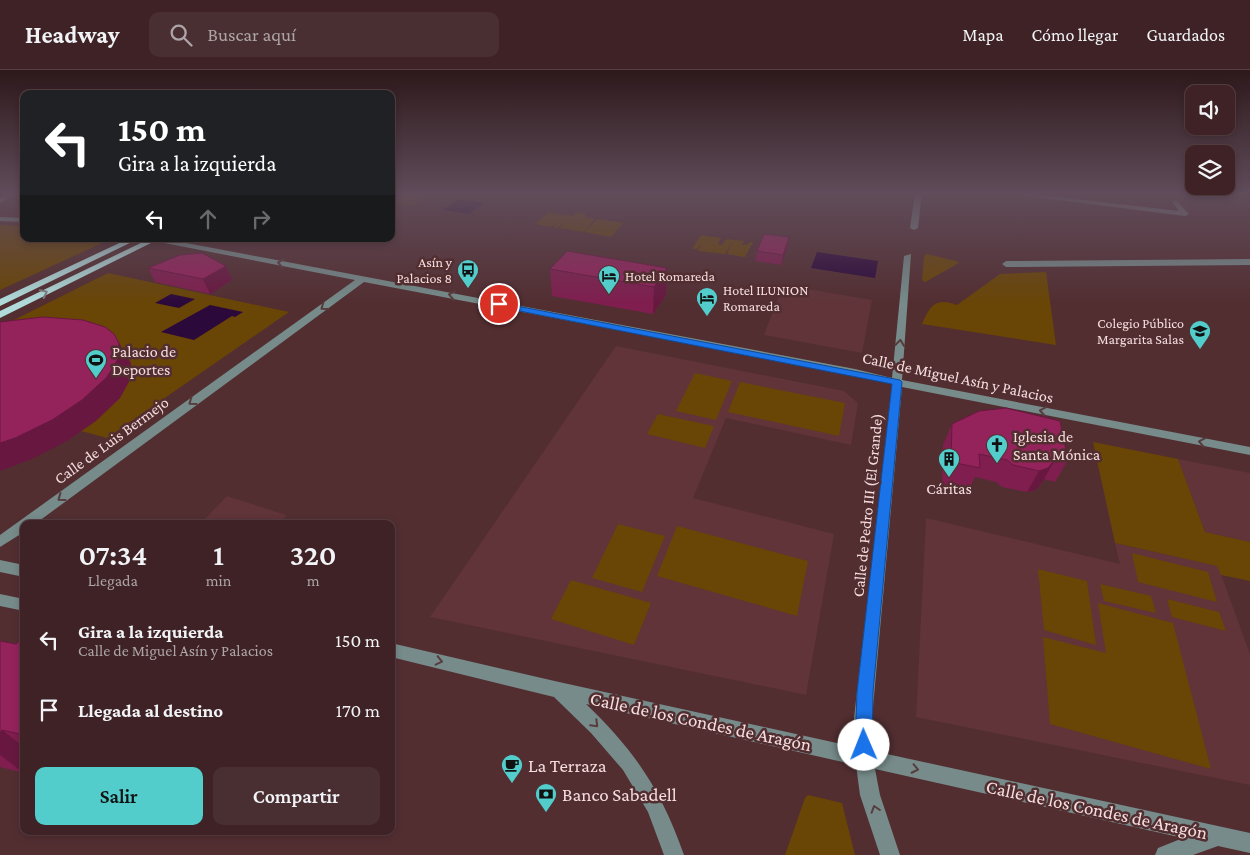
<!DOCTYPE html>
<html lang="es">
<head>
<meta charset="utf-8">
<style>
	body { margin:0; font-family:"Crimson Pro",serif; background:#492f32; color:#f1f3f6; height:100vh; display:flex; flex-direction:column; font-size:19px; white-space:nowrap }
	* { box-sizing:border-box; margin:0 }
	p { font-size:16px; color:#ada4a7 }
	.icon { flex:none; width:28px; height:28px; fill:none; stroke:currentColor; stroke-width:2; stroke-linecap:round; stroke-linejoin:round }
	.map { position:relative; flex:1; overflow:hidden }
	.side { position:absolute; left:20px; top:450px; width:375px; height:315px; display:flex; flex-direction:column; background:#3e2225; border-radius:10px; box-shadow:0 2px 8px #0003,0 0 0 1px #573f42 }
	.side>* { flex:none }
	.guide { position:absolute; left:20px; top:20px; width:375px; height:152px; border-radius:10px; box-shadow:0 2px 8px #0003,0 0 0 1px #573f42; background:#202124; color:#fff; overflow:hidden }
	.tools { position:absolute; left:1185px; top:15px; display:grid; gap:10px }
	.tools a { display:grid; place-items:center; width:50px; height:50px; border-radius:10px; background:#3e2225; box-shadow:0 2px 8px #0003,0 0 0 1px #573f42; font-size:25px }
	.pin { position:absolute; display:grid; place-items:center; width:42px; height:42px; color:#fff; margin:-21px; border:2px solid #fff; border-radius:50%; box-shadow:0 1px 5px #0007 }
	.me { position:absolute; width:55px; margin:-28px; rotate:359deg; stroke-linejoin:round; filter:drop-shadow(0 0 4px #0008) }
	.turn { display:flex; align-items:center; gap:18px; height:105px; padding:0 15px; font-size:22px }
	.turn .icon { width:65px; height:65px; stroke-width:2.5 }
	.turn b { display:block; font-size:35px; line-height:42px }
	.lanes { display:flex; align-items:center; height:48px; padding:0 15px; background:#0003; justify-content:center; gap:25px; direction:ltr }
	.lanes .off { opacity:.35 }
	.eta { display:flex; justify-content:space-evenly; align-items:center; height:85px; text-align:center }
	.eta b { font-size:30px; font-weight:600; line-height:35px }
	.primary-button { display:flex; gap:10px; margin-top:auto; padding:10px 15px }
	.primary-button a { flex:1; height:58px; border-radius:10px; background:#52cdcc; color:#111; font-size:20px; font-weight:600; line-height:58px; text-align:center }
	.primary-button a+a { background:#492f32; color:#f1f3f6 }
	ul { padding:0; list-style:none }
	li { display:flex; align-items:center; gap:15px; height:70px; padding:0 15px }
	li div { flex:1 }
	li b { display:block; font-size:19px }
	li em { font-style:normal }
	header { display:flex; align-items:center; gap:30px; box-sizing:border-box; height:70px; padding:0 25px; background:#3e2225; border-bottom:1px solid #573f42 }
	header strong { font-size:24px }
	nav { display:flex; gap:28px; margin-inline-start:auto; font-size:18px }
	.search { width:350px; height:45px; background:#492f32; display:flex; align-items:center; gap:12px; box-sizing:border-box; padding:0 18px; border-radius:10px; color:#ada4a7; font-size:19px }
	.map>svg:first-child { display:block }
	.built { fill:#603439 }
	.green { fill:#694506 }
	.water { fill:#2c093b }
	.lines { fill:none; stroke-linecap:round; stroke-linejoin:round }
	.minor { fill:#768b8a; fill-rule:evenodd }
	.major { fill:#b0dbda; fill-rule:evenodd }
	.wall { fill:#7f1e4f }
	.shaded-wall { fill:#681840 }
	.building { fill:#94235c; stroke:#681840 }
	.oneway { stroke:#573c3e }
	.oneway2 { stroke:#7c7c7d }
	.route { fill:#1a73e8; stroke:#114b97 }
	.labels { text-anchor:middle; stroke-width:5; stroke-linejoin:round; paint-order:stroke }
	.far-poi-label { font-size:14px; fill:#f5ddde; stroke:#522e31; text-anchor:end }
	.poi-label { font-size:16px; fill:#f5ddde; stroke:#522e31; text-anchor:start }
	.street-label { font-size:16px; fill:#f5ddde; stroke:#522e31 }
	.near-street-label { font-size:19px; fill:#f5ddde; stroke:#522e31 }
	.near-poi-label { font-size:19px; fill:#f5ddde; stroke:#522e31; text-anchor:start }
</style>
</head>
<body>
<header>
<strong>Headway</strong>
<div class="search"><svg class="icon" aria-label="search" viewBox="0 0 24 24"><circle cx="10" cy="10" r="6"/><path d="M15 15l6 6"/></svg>Buscar aquí</div>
<nav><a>Mapa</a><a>Cómo llegar</a><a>Guardados</a></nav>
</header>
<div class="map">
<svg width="1250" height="785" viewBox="0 0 1250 785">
	<rect width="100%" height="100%" fill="#522e31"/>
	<path class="built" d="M783,215L872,230L862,283L764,265Z
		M616,276L844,321L858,333L851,375L726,348L693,428L834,464L806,625L430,547Z
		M1178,389L1250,403V472L1205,462Z
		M227,426L286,445H287L278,454H200Z
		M926,448L1120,494L1115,473L1218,496L1250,584V715L916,647Z"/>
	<path class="green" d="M406,123L430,125L413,136L405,134L410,130L403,134L391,132Z
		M549,142L573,146L576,142L587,144L585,147L595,149L583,162L560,158L563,153L557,158L553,157L558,151L551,157L535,154Z
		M597,149L623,153L611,167L584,162Z
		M0,155L24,156V169H111L0,220Z
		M701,165L721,168L718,174L722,175L726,169L744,171L742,175H747L750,172H753L745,187L727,184L732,172L725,184L698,181L702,173L697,179H692Z
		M927,184L956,191L959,193L925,212L922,210L924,186Z
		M1046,202L1056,275L922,254C930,236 935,227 957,235L1000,204Z
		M108,203L289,242L107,368L81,361L32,389L0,257Z
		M695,303L732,311L716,350L676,341Z
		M740,312L845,333L839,366L728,342Z
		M658,344L714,356L705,378L647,364Z
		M1093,372L1178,389L1205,462L1250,472V511L1221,505L1217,496L1115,473Z
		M618,454L665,466L642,522L592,508Z
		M677,456L808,491L797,546L657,506Z
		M1132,483L1208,502L1217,532L1138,512Z
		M1038,499L1087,511L1096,575L1044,560Z
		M571,510L651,533L634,575L551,549Z
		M1100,514L1151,526L1156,543L1104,531Z
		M1167,529L1219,542L1226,561L1172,547Z
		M1098,533L1173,553L1211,699L1050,654L1043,567L1106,583Z
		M808,725L842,733L855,785H785L805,728Z"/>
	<path class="water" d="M458,129L484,133L469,144L443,140Z
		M817,182L878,191L875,208L811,198Z
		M171,224L195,229L179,238L155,233Z
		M210,235L243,242L235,247L232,246L194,270L161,262Z"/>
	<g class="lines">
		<path class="minor" d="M9,123H18L0,133V128Z
			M915,123H922L918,158L914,160L910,158Z
			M1002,123H1025L1179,141L1172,132L1176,130L1189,144L1185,146Z
			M0,147L24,148V152L0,151Z
			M126,169H165L855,299L892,308L904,186L911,184L902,310L1250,377V385L902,317L872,648L873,681L1250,763V783L1218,776L1193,785H1155L1158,778L1183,768L875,699L880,725L900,785H880L860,725L856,695L586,634C636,682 661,720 684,785H664L648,742L623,700L591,663L554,627L391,587V573L559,612L855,677L854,648L892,314L855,305L364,212L35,454H24V462L0,477V465L355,210L154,171L129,173H126Z
			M1250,189V195L1006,197L1002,194L1006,191Z
			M0,490L24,495V507L0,502Z
			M0,524L24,529V541L0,536Z"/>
		<path class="major" d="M128,169H138L0,236V229Z
			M149,169H159L0,248V241Z"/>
	</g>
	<path class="wall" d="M789,167L788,177L781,195L755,191L757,181Z
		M226,196L232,210L210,224L155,212L148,198Z
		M667,198L666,224L653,244L552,226L550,199Z
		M952,354L1068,390L1055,412L1044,409L1036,420L1027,422L1002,417L996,412L975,407L969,420L942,414L943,375Z
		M24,567V703L0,697V571L16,574Z"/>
	<path class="shaded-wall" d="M789,167L788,177L781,195L783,185Z
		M226,196L232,210L210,224L203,209Z
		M667,198L666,224L653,244L654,217Z
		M119,273L131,293L130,310L120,328L96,351L67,371L32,389L0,401V373Z
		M1056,388L1044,409L1036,420L1027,422L1039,401Z
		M2,660L24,677V703L0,685V663Z"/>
	<path class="building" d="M764,164L789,167L783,185L757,181Z
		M567,181L667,198L654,217L550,199Z
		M202,183L226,196L203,209L148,198L180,185Z
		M43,247L83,250L105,257L114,264L119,273L118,289L107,307L82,330L52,350L15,368L0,373V252Z
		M1006,338L1060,351L1068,390L1056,388L1048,398L1039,401L1013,395L1007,390L979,384L980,398L951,392L952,354L979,341Z
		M24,567V665L2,660L0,663V571L16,574Z"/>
	<defs><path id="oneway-chevron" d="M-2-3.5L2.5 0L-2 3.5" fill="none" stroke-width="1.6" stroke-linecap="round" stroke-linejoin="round" transform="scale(1.25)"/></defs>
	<g class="oneway">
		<use href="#oneway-chevron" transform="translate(281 193) rotate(-169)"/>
		<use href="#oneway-chevron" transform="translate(452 225) rotate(-169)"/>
		<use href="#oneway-chevron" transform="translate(324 237) rotate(144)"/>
		<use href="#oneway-chevron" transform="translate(900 273) rotate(-84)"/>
		<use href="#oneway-chevron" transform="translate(192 332) rotate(144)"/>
		<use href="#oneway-chevron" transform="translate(1043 341) rotate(-170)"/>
		<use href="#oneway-chevron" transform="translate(1202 372) rotate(-169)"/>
		<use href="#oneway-chevron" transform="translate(61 428) rotate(144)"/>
		<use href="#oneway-chevron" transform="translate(439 591) rotate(13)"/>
		<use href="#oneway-chevron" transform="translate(595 654) rotate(45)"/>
		<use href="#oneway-chevron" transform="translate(915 699) rotate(12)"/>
		<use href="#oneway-chevron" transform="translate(875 739) rotate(-108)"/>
	</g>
	<use class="oneway2" href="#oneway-chevron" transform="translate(44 223) rotate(-26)"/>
	<linearGradient id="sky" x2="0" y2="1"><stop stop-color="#2d191b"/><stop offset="0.53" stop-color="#604c5a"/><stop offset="1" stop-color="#604c5a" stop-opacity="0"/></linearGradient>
	<rect width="1250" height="233" fill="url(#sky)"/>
	<path class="route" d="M496,232L900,310L902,312L873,622L872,675L869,681L864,683L858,681L855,675L857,622L892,314L499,237L494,234Z"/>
	<defs>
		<g id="bus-pin" transform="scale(1.125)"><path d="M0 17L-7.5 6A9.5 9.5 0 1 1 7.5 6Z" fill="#52cdcc" stroke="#522e31"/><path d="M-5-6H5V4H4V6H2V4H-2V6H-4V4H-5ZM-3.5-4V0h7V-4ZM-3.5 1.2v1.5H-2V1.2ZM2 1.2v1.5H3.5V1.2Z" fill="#111"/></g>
		<g id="hotel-pin" transform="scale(1.125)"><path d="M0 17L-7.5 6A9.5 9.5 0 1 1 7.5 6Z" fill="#52cdcc" stroke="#522e31"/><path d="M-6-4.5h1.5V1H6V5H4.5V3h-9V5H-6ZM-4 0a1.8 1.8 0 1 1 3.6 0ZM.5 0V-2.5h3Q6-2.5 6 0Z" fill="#111"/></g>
		<g id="school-pin" transform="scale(1.125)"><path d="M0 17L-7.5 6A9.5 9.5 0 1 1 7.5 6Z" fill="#52cdcc" stroke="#522e31"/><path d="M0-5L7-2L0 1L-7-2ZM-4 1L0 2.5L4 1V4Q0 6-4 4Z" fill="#111"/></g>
		<g id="stadium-pin" transform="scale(1.125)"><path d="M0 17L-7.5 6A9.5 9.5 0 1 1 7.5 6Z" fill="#52cdcc" stroke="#522e31"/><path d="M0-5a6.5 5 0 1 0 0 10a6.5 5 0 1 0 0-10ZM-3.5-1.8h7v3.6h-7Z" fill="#111"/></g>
		<g id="church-pin" transform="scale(1.125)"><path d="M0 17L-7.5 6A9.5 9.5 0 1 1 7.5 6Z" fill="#52cdcc" stroke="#522e31"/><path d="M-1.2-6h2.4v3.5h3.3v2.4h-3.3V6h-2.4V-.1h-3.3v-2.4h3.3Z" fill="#111"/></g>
		<g id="building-pin" transform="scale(1.125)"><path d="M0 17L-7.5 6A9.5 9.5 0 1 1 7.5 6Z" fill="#52cdcc" stroke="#522e31"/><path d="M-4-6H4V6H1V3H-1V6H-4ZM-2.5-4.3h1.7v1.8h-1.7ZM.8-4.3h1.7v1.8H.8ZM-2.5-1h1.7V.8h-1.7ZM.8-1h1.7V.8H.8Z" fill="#111"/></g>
		<g id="cafe-pin" transform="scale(1.125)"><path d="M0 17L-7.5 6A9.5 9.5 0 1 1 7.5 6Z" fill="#52cdcc" stroke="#522e31"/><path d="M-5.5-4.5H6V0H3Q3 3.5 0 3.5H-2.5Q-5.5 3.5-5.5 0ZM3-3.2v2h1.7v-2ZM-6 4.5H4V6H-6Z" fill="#111"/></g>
		<g id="bank-pin" transform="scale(1.125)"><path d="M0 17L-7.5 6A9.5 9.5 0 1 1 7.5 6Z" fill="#52cdcc" stroke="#522e31"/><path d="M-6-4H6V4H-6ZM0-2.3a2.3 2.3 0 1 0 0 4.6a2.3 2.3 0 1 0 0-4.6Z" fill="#111"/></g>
	</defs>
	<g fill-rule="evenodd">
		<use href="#bus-pin" x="468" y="200"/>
		<use href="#hotel-pin" x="609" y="206"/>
		<use href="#hotel-pin" x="707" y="228"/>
		<use href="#school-pin" x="1200" y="261"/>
		<use href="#stadium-pin" x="96" y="290"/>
		<use href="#church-pin" x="997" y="375"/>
		<use href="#building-pin" x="949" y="389"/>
		<use href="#cafe-pin" x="512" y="695"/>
		<use href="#bank-pin" x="546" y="724"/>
	</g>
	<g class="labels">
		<g class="far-poi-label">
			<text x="452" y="197">Asín y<tspan x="452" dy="16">Palacios 8</tspan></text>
			<text x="625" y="211" text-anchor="start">Hotel Romareda</text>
			<text x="723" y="225" text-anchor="start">Hotel ILUNION<tspan x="723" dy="16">Romareda</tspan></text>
			<text x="1184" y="258">Colegio Público<tspan x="1184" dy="16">Margarita Salas</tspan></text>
		</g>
		<g class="poi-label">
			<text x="112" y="287">Palacio de<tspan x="112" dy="18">Deportes</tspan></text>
			<text x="1013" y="372">Iglesia de<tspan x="1013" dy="18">Santa Mónica</tspan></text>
			<text x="949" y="424" text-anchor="middle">Cáritas</text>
		</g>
		<g class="street-label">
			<text transform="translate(958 307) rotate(12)" y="6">Calle de Miguel Asín y Palacios</text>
			<text transform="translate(111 370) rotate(-36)" y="6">Calle de Luis Bermejo</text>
			<text transform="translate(867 435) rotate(-84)" y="6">Calle de Pedro III (El Grande)</text>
		</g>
		<g class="near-street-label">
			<text transform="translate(701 651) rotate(12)" y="7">Calle de los Condes de Aragón</text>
			<text transform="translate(1097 739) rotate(12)" y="7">Calle de los Condes de Aragón</text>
		</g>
		<g class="near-poi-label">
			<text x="528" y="702">La Terraza</text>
			<text x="562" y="731">Banco Sabadell</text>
		</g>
	</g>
</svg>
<div class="tools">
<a><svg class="icon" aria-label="sound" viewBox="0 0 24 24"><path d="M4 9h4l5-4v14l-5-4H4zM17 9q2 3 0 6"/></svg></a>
<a><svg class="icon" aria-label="layers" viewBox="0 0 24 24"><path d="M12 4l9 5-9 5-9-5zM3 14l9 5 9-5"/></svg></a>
</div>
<div class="pin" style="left:499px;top:234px;background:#d93025"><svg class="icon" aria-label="arrive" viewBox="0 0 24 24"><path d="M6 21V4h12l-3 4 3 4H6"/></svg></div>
<svg class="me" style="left:864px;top:675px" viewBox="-20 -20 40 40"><circle r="19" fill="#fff"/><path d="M0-13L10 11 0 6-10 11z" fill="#1a73e8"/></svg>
<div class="guide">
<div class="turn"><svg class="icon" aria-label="left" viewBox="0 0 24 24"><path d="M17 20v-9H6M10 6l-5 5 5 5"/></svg><div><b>150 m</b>Gira a la izquierda</div></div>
<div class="lanes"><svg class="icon" aria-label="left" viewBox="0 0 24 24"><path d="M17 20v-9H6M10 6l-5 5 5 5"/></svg><svg class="icon off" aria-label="ahead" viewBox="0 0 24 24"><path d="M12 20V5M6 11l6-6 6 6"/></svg><svg class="icon off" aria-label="right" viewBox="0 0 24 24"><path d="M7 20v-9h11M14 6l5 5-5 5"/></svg></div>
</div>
<section class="side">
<div class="eta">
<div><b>07:34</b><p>Llegada</p></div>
<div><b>1</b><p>min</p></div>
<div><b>320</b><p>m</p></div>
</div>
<ul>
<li><svg class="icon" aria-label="left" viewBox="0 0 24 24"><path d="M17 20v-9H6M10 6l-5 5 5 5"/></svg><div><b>Gira a la izquierda</b><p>Calle de Miguel Asín y Palacios</p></div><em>150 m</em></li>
<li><svg class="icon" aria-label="arrive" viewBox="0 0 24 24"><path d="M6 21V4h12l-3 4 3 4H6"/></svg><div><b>Llegada al destino</b></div><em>170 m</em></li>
</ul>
<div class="primary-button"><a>Salir</a><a>Compartir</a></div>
</section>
</div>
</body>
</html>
